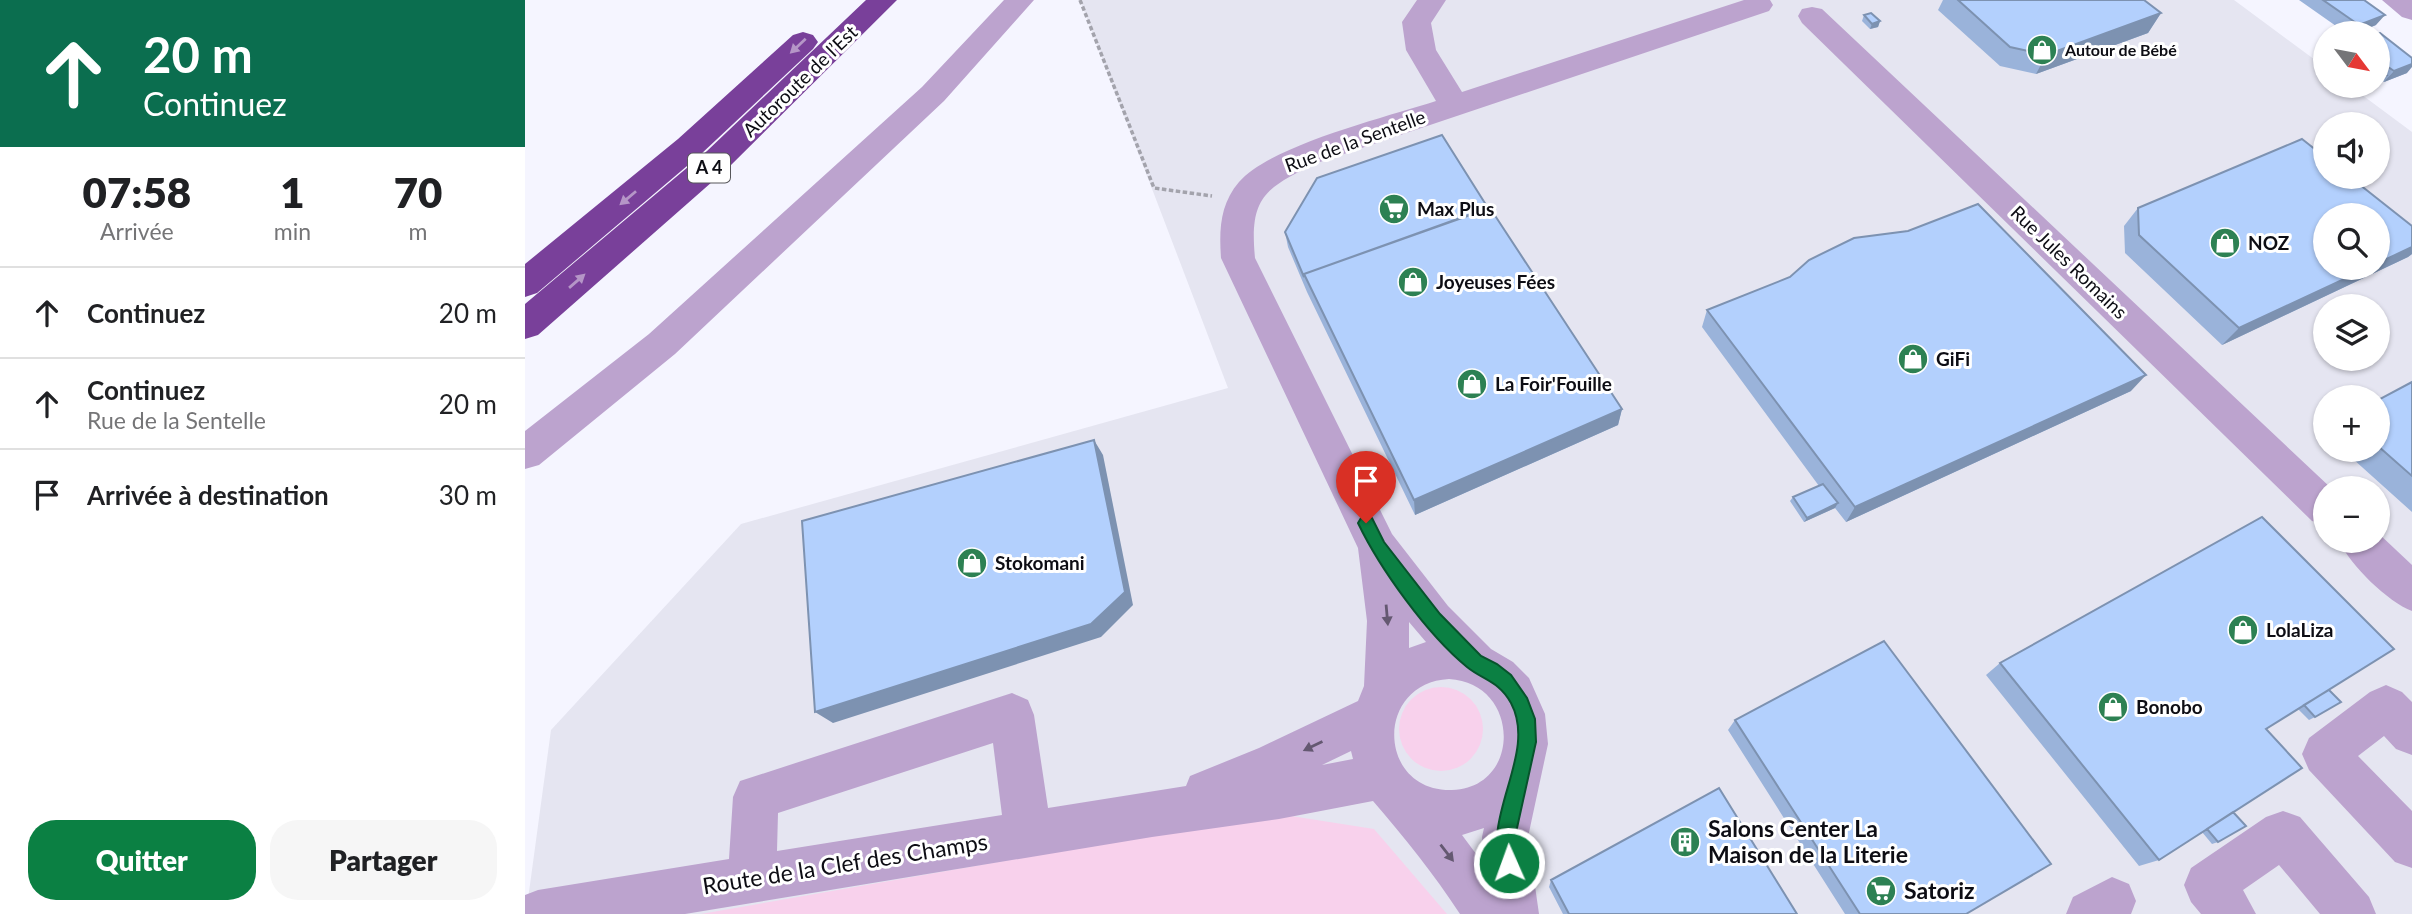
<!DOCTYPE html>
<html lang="fr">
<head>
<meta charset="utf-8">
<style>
	body { margin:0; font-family:Lato,sans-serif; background:#f6f6f6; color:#202124; height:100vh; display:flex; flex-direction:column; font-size:26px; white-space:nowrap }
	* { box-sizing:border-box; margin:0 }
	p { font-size:23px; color:#757577 }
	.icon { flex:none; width:38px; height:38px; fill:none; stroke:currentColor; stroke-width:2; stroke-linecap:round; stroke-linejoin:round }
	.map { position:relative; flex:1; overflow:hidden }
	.sheet { display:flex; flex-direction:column; background:#fff; width:525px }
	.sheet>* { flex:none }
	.guide { background:#0b6e4f; color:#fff; overflow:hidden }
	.needle { width:46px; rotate:122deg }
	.controls { position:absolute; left:1788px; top:21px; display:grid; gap:14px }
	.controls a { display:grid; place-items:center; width:77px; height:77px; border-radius:50%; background:#fff; box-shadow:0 2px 5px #0004; font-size:35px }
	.pin { position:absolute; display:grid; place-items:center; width:60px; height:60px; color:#fff; margin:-72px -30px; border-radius:50% 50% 50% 0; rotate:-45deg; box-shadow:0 0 7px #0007 }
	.pin .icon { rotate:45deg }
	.me { position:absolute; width:77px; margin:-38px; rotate:358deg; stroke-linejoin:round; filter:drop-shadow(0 0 5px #0008) }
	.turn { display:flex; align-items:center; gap:24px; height:147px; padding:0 28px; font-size:32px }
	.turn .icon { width:91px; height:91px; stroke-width:2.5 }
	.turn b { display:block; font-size:49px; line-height:60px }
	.eta { display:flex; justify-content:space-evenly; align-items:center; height:119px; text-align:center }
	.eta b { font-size:42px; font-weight:800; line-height:49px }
	.button { display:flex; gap:14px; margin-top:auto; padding:14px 28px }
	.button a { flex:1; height:80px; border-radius:28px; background:#0b8043; color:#fff; font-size:28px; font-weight:800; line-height:80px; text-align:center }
	.button a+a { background:#f6f6f6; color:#202124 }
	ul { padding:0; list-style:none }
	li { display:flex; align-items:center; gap:21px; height:91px; padding:0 28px; border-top:2px solid #e0e0e0 }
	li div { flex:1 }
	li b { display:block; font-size:26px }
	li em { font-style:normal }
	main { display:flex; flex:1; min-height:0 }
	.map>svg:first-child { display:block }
	.built { fill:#e5e5f1; fill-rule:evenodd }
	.green { fill:#f8d1ec }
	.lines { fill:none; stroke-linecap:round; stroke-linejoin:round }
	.path { stroke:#a3a3ac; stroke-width:3.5; stroke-dasharray:4.5 2.5; stroke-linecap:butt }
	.minor { fill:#bca3ce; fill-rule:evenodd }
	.highway { fill:#79409a; fill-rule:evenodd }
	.wall { fill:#9ab3da }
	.shaded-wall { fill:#7d92b1 }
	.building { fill:#b3d0fd; stroke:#7d92b1; stroke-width:2 }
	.oneway { fill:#b596c7 }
	.oneway2 { fill:#645871 }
	.route { fill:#0b8043; stroke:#07532c; stroke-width:2 }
	.labels { text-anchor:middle; stroke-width:6; stroke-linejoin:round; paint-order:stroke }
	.far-poi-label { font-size:16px; font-weight:bold; fill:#0d0d14; stroke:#fff; text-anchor:start }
	.shield { fill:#fff; stroke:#56565a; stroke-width:2 }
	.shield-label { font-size:18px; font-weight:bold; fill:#0d0d14 }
	.street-label { font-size:19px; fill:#0d0d14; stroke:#fff }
	.poi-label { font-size:19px; font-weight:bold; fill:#0d0d14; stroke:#fff; text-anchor:start }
	.near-poi-label { font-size:23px; font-weight:bold; fill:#0d0d14; stroke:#fff; text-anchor:start }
	.near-street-label { font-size:23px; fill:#0d0d14; stroke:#fff }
</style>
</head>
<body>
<main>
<section class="sheet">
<div class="guide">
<div class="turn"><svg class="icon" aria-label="ahead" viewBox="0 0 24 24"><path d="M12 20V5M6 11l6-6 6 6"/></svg><div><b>20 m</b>Continuez</div></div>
</div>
<div class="eta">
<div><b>07:58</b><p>Arrivée</p></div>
<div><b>1</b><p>min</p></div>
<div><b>70</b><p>m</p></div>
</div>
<ul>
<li><svg class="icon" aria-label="ahead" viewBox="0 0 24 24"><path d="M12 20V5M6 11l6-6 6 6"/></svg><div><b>Continuez</b></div><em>20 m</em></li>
<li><svg class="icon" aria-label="ahead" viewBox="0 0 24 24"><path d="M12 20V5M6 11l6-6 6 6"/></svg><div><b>Continuez</b><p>Rue de la Sentelle</p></div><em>20 m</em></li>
<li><svg class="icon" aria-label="arrive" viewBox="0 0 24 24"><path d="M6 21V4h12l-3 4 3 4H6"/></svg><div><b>Arrivée à destination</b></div><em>30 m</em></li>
</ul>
<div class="button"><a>Quitter</a><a>Partager</a></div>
</section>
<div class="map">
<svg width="1887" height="914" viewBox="0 0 1887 914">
	<rect width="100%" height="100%" fill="#f5f5ff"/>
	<path class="built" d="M555,0H1709L1801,68V86H1825L1887,132V914H1L26,730L216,524L703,388ZM1801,124H1853V177H1801ZM1801,215H1853V268H1801ZM1801,306H1853V359H1801ZM1801,397H1853V450H1801ZM1801,488H1853V541H1801Z"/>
	<path class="green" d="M874 729a42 42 0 1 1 84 0a42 42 0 1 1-84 0Z
		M766,816L849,829L922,914H176L689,824Z"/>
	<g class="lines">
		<path class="path" d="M555,0L629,188L687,196"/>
		<path class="minor" d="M479,0H509L419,101L150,354L14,465L0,469V431L124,334L397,87Z
			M892,0H921L906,23L911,50L937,92L1219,0H1245L1248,5L1244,11L792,163C740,188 724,197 730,258L867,534L923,606L966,649L988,662L1004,678L1020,714L1023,744L1003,837L1014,914H935C909,874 879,837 848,801L754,819L627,837L160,914H0V895L13,890L204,859L208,797L215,781L487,693L503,700L509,715L523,808L661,786L665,776L734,748L833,701L839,686L842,621L833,548L696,258C694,230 695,204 714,182C746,145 862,117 911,101L881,50L877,22ZM884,622L901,642L884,648ZM924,679C996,683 997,788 927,790C852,792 849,683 924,679ZM468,743L477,815L252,851L253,813ZM826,751L828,759L797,765ZM959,828L957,837L960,866L937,835Z
			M1857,0H1887V20L1877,17Z
			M1287,7L1297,9L1806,488H1801V526L1787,521L1277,23L1273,16L1277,9Z
			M1853,533L1887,565V611C1863,602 1825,565 1814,541H1853Z
			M1861,685L1877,692L1887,702V755L1871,749L1859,736L1833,756L1887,811V868L1870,862L1784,770L1777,754L1784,738L1845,692Z
			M1758,811L1775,817L1844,897L1851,914H1795L1754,865L1718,890L1731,914H1676L1666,902L1659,885L1666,868L1741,817Z
			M1587,877L1604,884L1611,901L1606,914H1541L1548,897Z"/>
		<path class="highway" d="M341,0H372L204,167L13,335L0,339V304L182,151Z
			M278,32L288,35L293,42L288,49L175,155L12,293L0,297V264L153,139L268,35Z"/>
	</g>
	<path class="wall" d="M1418,0H1619L1636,13L1623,33L1511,74L1475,66L1413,10Z
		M1774,0H1839L1851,25L1831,33H1821Z
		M1339,15L1355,21L1353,27L1345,29L1337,21Z
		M1853,33L1882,73L1859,82L1856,80L1853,81Z
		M963,208L1097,409L1093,425L890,515L782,292L763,247L760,232Z
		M1613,208L1887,226V254L1883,257L1697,345L1600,253L1599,226Z
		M1182,310L1606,391L1321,522L1310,508L1279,522L1265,501L1268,497L1294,486L1177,327Z
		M1887,382V512L1818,450H1853V400Z
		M1475,663L1804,690L1790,717L1784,720L1773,709L1741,729L1708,812L1693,842L1687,844L1677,832L1634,860L1614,866L1461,675Z
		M1210,720L1441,914H1320L1203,730Z
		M1026,880L1272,914H1038L1024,887Z"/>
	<path class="shaded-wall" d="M1636,13L1623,33L1511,74L1521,55Z
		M1860,15L1851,25L1831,33H1827L1834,25Z
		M1355,21L1353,27L1345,29L1347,24Z
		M1887,64V67L1882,73L1859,82L1869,71Z
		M1887,247V254L1883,257L1697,345L1714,328L1843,268H1853V263Z
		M1621,375L1606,391L1321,522L1330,507Z
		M1097,409L1093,425L890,515L889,500Z
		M569,440L578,455L608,605L576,637L308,723L290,712Z
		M1313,503L1310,508L1279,522L1282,518Z"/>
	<path class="building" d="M1433,0H1619L1636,13L1521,55L1485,47Z
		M1798,0H1839L1860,15L1834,25Z
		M1346,13L1355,21L1347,24L1339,15Z
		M1853,33H1855L1887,58V64L1869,71L1853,60Z
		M1853,69L1861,75L1853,76Z
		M917,135L963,208L779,274V277L760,232L792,178Z
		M1777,139L1801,158V177H1825L1887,226V247L1853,263V215H1801V268H1843L1714,328L1614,235L1613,208Z
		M1453,204L1621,375L1330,507L1182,310L1265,277L1284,260L1329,238L1383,231Z
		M965,208L1097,409L889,500L779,274Z
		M1887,382V476L1853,446V400Z
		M569,440L600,592L566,624L290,712L277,521Z
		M1298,484L1313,503L1282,518L1268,497Z
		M1737,517L1869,649L1741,729L1777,768L1634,860L1475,663Z
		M1359,641L1526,864L1441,914H1335L1210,720Z
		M1804,690L1816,702L1790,717L1779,705Z
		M1194,788L1272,914H1044L1026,880Z
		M1708,812L1721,826L1693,842L1682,829Z"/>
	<defs><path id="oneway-solid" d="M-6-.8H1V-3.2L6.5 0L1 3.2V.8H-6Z" transform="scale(1.75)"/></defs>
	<g class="oneway">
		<use href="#oneway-solid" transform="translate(273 46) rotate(137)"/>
		<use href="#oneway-solid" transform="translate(103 198) rotate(140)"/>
		<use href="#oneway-solid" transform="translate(52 281) rotate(-41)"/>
	</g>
	<g class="oneway2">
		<use href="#oneway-solid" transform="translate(862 615) rotate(85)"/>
		<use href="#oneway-solid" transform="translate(788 746) rotate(154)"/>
		<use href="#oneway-solid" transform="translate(922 853) rotate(52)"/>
	</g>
	<path class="route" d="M841,516L847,518L859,542L915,614L956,656L972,664L986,675L1002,698L1010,719L1011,742L990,837L993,863L990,870L984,873L977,870C955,816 1013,754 986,703C974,681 958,680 942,667C902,634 855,569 833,523L836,518Z"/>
	<defs>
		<g id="shop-disc" transform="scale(1.575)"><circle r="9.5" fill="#2d8153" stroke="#fff"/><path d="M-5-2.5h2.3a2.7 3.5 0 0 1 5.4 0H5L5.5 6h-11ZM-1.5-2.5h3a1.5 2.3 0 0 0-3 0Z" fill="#fff"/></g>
		<g id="supermarket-disc" transform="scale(1.575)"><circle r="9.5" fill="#2d8153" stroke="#fff"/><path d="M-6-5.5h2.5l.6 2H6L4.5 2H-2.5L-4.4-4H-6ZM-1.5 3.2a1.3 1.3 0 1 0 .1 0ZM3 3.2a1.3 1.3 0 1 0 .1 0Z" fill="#fff"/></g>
		<g id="building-disc" transform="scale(1.575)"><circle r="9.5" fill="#2d8153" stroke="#fff"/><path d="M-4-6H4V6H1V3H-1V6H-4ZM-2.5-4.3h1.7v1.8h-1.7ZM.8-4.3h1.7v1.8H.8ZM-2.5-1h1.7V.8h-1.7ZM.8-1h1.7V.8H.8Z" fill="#fff"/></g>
	</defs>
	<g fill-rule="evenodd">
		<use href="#shop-disc" x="1517" y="50"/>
		<use href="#supermarket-disc" x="869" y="209"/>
		<use href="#shop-disc" x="1700" y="243"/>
		<use href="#shop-disc" x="888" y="282"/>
		<use href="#shop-disc" x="1388" y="359"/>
		<use href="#shop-disc" x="947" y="384"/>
		<use href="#shop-disc" x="447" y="563"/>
		<use href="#shop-disc" x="1718" y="630"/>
		<use href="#shop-disc" x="1588" y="707"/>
		<use href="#building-disc" x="1160" y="842"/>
		<use href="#supermarket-disc" x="1356" y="891"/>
	</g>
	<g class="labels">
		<g class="far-poi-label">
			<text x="1540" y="56">Autour de Bébé</text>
		</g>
		<rect class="shield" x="163" y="153.5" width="42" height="29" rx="5"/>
		<g class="shield-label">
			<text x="184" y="174">A 4</text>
		</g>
		<g class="street-label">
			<text transform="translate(275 81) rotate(-44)" y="7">Autoroute de l’Est</text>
			<text transform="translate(830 141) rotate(-20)" y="7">Rue de la Sentelle</text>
			<text transform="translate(1544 262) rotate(44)" y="7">Rue Jules Romains</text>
		</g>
		<g class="poi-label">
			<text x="892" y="216">Max Plus</text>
			<text x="1723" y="250">NOZ</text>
			<text x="911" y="289">Joyeuses Fées</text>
			<text x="1411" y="366">GiFi</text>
			<text x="970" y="391">La Foir'Fouille</text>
			<text x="470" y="570">Stokomani</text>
			<text x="1741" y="637">LolaLiza</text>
			<text x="1611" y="714">Bonobo</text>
		</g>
		<g class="near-poi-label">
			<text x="1183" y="837">Salons Center La<tspan x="1183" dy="26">Maison de la Literie</tspan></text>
			<text x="1379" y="899">Satoriz</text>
		</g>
		<g class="near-street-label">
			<text transform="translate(320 864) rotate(-9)" y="8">Route de la Clef des Champs</text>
		</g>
	</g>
</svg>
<div class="controls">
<a><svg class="needle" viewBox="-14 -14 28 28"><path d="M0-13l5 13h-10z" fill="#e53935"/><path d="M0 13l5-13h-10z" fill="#757577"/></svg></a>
<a><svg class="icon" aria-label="sound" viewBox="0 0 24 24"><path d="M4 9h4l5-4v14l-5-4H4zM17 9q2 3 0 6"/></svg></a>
<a><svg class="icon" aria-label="search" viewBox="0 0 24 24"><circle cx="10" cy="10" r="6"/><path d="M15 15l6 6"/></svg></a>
<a><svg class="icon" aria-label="layers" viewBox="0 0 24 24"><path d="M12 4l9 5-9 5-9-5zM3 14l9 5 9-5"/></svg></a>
<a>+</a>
<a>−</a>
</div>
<div class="pin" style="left:841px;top:523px;background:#d93025"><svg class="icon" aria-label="arrive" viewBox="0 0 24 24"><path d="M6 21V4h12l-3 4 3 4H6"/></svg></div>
<svg class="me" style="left:984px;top:863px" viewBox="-20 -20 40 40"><circle r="17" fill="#0b8043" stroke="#fff" stroke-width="3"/><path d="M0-11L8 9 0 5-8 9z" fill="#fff"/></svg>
</div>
</main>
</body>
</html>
